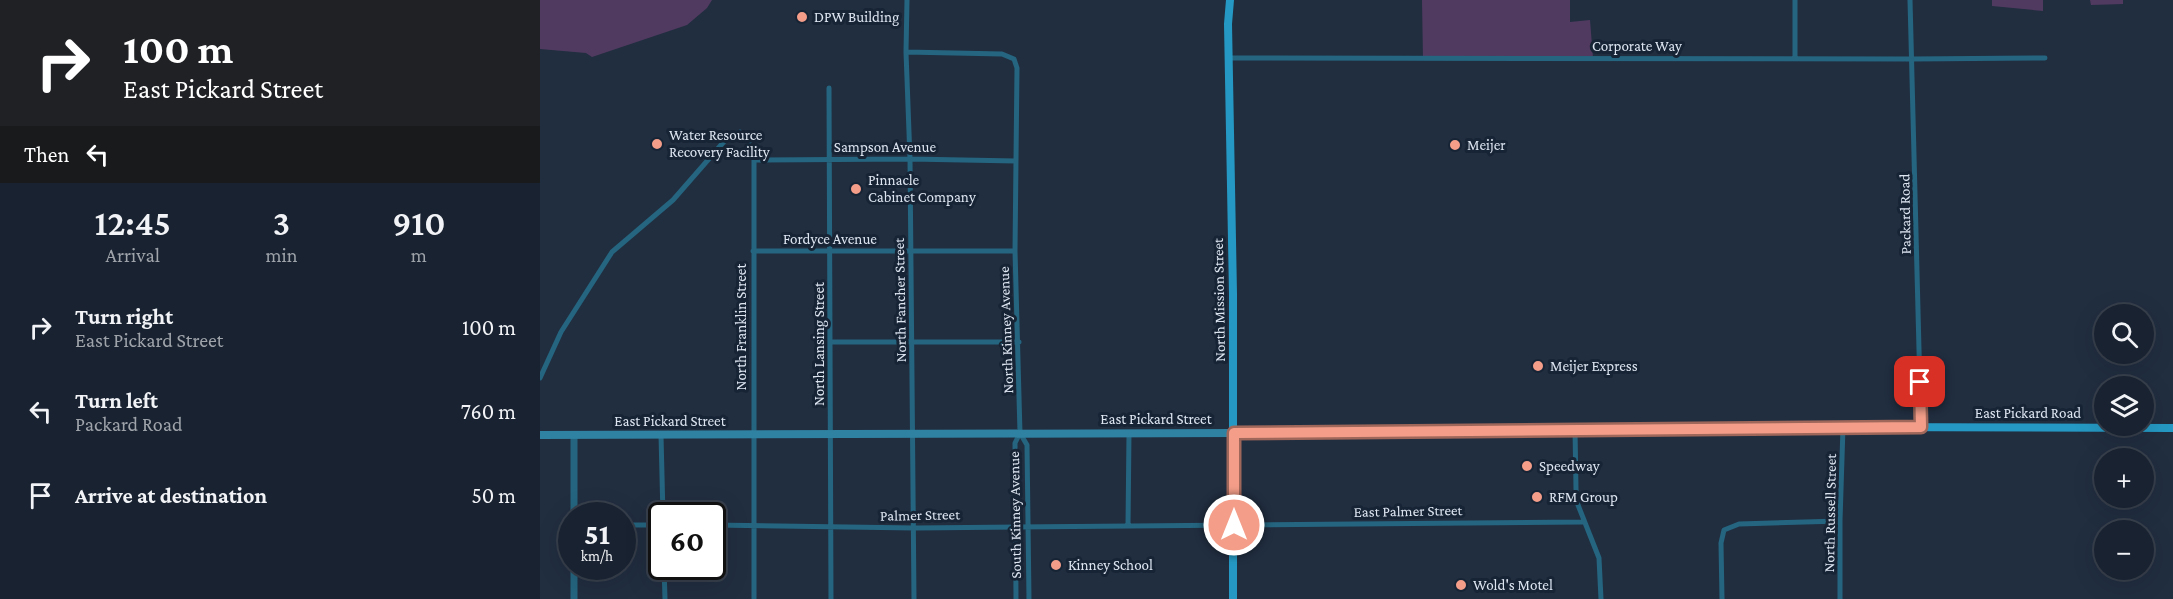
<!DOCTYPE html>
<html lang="en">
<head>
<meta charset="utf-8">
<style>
	body { margin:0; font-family:"Crimson Pro",serif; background:#262f3c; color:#f1f3f6; height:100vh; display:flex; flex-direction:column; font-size:22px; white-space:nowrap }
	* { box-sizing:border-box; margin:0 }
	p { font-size:20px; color:#9fa4ab }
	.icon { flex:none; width:33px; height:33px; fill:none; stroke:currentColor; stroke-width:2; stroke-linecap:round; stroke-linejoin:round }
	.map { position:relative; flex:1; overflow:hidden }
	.side { display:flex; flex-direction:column; background:#192230; width:540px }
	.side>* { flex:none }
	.top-card { background:#202124; color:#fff; overflow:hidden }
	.controls { position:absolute; left:1554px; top:304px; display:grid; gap:12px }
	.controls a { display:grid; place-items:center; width:60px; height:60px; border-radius:50%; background:#192230; box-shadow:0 6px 24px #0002,0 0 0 2px #373f4c; font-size:30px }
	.speed { position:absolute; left:18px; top:502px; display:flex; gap:12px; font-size:30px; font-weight:700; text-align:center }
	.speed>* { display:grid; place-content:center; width:78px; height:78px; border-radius:50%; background:#192230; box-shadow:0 6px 24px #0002,0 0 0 2px #373f4c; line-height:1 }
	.speed small { font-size:15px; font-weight:400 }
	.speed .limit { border:3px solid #111; border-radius:9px; background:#fff; color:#111 }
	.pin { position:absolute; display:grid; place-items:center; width:51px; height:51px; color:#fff; margin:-26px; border-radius:12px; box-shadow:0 3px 9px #0006 }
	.me { position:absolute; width:66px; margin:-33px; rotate:0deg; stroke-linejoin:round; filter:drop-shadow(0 0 4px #0008) }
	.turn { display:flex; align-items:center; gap:21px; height:126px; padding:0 24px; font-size:27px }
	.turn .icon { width:78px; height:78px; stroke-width:2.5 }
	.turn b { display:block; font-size:42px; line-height:51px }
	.then { display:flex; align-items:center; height:57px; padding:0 24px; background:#0003; gap:12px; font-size:22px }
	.eta { display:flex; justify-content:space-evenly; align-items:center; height:102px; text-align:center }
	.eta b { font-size:36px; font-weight:600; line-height:42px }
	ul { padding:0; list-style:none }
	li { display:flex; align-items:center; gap:18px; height:84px; padding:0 24px }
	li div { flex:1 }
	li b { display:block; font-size:22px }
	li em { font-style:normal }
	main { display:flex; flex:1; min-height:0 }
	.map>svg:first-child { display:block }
	.green { fill:#513a60 }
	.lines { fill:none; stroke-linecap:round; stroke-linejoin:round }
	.minor { stroke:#25657f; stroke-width:5 }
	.tertiary { stroke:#25657f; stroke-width:7 }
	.secondary { stroke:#3082a2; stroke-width:8 }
	.primary { stroke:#2599c3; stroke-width:8 }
	.route-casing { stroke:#9f675a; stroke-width:15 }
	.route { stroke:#f49e8a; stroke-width:10 }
	.poi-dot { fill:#f49e8a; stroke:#172435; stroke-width:2 }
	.labels { text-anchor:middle; stroke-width:6; stroke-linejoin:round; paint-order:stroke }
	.poi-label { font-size:15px; fill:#dde5f1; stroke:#172435; text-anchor:start }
	.street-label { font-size:15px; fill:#dde5f1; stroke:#172435 }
</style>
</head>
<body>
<main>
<section class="side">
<div class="top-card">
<div class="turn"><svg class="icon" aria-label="right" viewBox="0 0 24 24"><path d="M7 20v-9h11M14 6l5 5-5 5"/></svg><div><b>100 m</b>East Pickard Street</div></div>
<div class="then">Then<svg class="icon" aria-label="left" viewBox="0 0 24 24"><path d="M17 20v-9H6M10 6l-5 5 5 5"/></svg></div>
</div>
<div class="eta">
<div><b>12:45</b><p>Arrival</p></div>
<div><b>3</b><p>min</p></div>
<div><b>910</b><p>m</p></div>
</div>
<ul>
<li><svg class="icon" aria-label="right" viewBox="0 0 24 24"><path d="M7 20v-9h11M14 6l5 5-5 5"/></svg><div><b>Turn right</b><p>East Pickard Street</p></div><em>100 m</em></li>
<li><svg class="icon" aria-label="left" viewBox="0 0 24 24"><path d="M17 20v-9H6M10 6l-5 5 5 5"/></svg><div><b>Turn left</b><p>Packard Road</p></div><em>760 m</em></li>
<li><svg class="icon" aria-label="arrive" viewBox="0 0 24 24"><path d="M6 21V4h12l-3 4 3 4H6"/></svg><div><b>Arrive at destination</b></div><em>50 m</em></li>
</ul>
</section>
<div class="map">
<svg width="1633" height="599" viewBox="0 0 1633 599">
	<rect width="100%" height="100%" fill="#212e40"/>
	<path class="green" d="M0,0H172L167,8L147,25L52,57L46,53L0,49Z
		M882,0H1030V22L1050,20L1053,58L883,59Z
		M1452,0H1503V11L1452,6Z
		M1550,0H1583V4L1551,5Z"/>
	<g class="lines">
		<path class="minor" d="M367,0L366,52L370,159L374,599
			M1370,0L1381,427
			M366,52L462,54L474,59L477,68L475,251L480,433L475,443L476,599
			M688,58L1372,59L1505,58
			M1255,59V0
			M289,88L291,599
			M214,160L370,159L476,161
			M213,251H475
			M291,342H479
			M0,378L21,332L72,252L133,200L188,137L200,132L209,142L214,160V599
			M1035,429L1036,489L1038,505L1059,558L1061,599
			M480,433L487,445L489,599
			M121,435L123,516
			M82,525H122
			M172,525L375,528L1043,522
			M588,526L589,433
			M124,567L125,599
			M1182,599L1181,543L1184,530L1199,524L1300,521
			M1300,599V521L1303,427"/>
		<path class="tertiary" d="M34,516V435
			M34,567V599"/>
		<path class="secondary" d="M0,435L694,433"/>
		<path class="primary" d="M690,0L688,24L693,294V599
			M694,433L1303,427L1633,428"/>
	</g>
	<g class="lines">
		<g class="route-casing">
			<path id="route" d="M694,525V433L1381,427L1380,382"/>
		</g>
		<use href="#route" class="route"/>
	</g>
	<g class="poi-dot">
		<circle cx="262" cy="17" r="6"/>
		<circle cx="117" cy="144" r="6"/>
		<circle cx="915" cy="145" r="6"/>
		<circle cx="316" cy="189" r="6"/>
		<circle cx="998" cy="366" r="6"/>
		<circle cx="987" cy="466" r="6"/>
		<circle cx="997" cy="497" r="6"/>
		<circle cx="516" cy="565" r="6"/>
		<circle cx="921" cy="585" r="6"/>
	</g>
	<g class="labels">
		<g class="poi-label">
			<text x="274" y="22">DPW Building</text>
			<text x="129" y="140">Water Resource<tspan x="129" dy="17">Recovery Facility</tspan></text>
			<text x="927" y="150">Meijer</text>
			<text x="328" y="185">Pinnacle<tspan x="328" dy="17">Cabinet Company</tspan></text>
			<text x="1010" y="371">Meijer Express</text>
			<text x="999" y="471">Speedway</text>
			<text x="1009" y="502">RFM Group</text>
			<text x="528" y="570">Kinney School</text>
			<text x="933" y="590">Wold's Motel</text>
		</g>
		<g class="street-label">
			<text x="1097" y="51">Corporate Way</text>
			<text x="345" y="152">Sampson Avenue</text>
			<text transform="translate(1365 214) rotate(-91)" y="5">Packard Road</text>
			<text x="290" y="244">Fordyce Avenue</text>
			<text transform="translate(360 300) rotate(-91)" y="5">North Fancher Street</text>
			<text transform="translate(679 300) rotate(-91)" y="5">North Mission Street</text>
			<text transform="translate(201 327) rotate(-90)" y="5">North Franklin Street</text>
			<text transform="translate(466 330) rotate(-92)" y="5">North Kinney Avenue</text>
			<text transform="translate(279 344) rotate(-90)" y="5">North Lansing Street</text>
			<text x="1488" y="418">East Pickard Road</text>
			<text x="616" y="424">East Pickard Street</text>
			<text x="130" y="426">East Pickard Street</text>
			<text transform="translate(868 511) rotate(-1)" y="5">East Palmer Street</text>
			<text transform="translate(1290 513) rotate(-89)" y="5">North Russell Street</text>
			<text transform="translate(380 515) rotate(-1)" y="5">Palmer Street</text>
			<text transform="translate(475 515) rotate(-91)" y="5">South Kinney Avenue</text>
		</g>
	</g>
</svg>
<div class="controls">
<a><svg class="icon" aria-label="search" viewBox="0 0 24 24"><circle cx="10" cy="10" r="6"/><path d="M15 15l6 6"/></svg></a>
<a><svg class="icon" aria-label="layers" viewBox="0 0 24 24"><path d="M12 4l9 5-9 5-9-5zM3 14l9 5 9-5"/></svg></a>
<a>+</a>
<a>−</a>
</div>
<div class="speed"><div>51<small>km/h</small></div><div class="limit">60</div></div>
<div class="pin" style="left:1380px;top:382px;background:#d93025"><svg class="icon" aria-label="arrive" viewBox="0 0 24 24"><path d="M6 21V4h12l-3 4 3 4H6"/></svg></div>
<svg class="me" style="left:694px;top:525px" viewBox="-20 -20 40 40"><circle r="17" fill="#f49e8a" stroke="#fff" stroke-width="3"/><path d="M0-11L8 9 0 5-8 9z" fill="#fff"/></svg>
</div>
</main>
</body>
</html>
